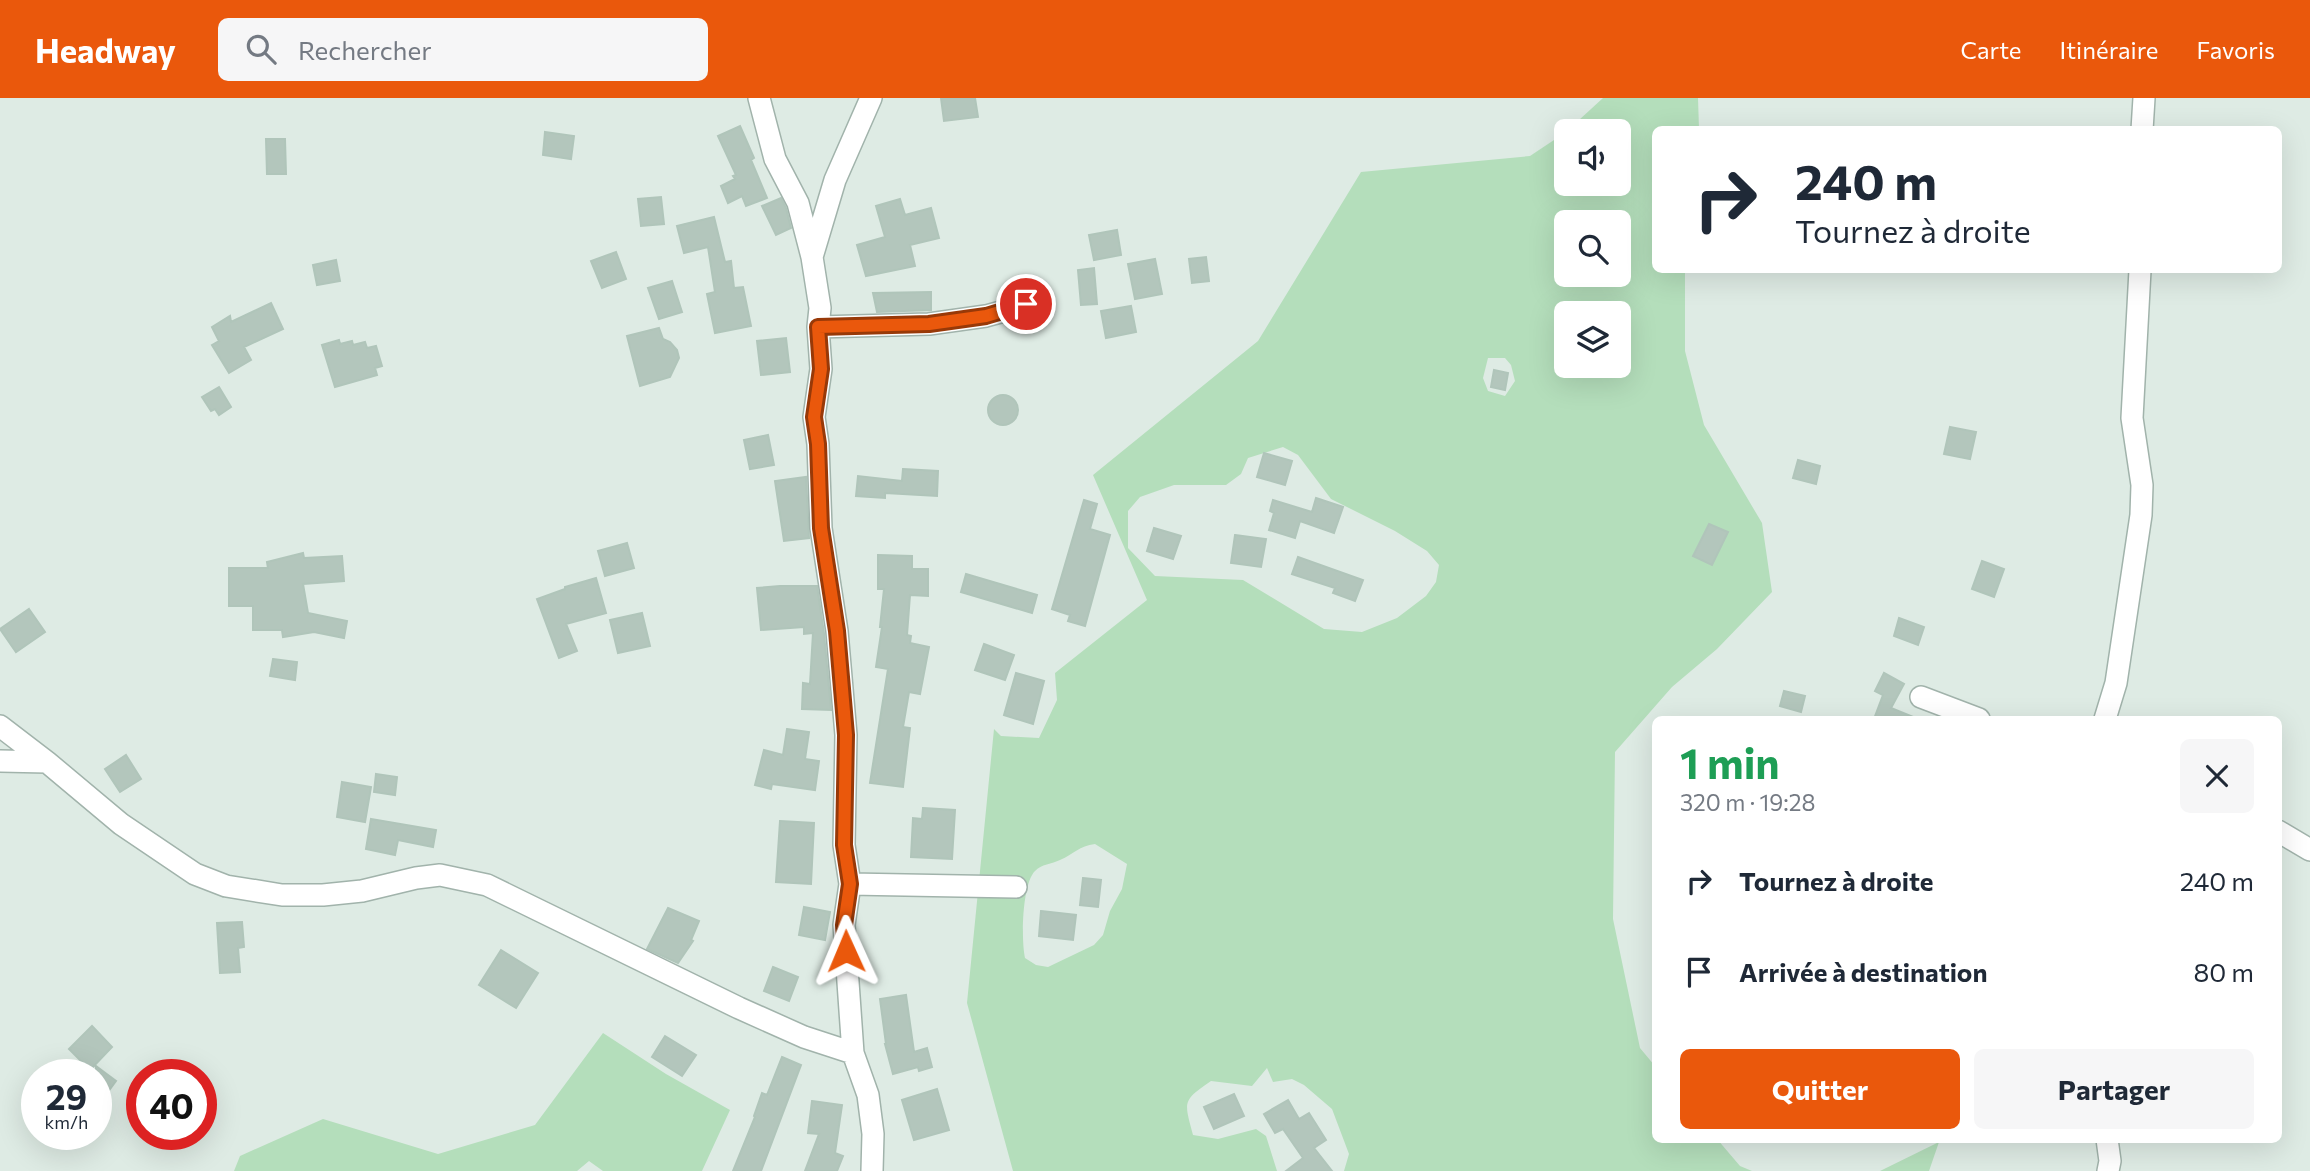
<!DOCTYPE html>
<html lang="fr">
<head>
<meta charset="utf-8">
<style>
	body { margin:0; font-family:Commissioner,sans-serif; background:#f6f6f7; color:#1f2937; height:100vh; display:flex; flex-direction:column; font-size:26px; white-space:nowrap }
	* { box-sizing:border-box; margin:0 }
	p { font-size:23px; color:#747a83 }
	.icon { flex:none; width:38px; height:38px; fill:none; stroke:currentColor; stroke-width:2; stroke-linecap:round; stroke-linejoin:round }
	.map { position:relative; flex:1; overflow:hidden }
	.drawer { position:absolute; left:1652px; top:618px; width:630px; height:427px; display:flex; flex-direction:column; background:#fff; border-radius:10px; box-shadow:0 7px 28px #0002 }
	.drawer>* { flex:none }
	.guide { position:absolute; left:1652px; top:28px; width:630px; height:147px; border-radius:10px; box-shadow:0 7px 28px #0002; background:#fff; color:#1f2937; overflow:hidden }
	.buttons { position:absolute; left:1554px; top:21px; display:grid; gap:14px }
	.buttons a { display:grid; place-items:center; width:77px; height:77px; border-radius:10px; background:#fff; box-shadow:0 7px 28px #0002; font-size:35px }
	.speed { position:absolute; left:21px; top:961px; display:flex; gap:14px; font-size:35px; font-weight:700; text-align:center }
	.speed>* { display:grid; place-content:center; width:91px; height:91px; border-radius:50%; background:#fff; box-shadow:0 7px 28px #0002; line-height:1 }
	.speed small { font-size:18px; font-weight:400 }
	.speed .limit { border:10px solid #d22; background:#fff; color:#111 }
	.pin { position:absolute; display:grid; place-items:center; width:60px; height:60px; color:#fff; margin:-30px; border:4px solid #fff; border-radius:50%; box-shadow:0 2px 7px #0007 }
	.me { position:absolute; width:77px; margin:-38px; rotate:359deg; stroke-linejoin:round; filter:drop-shadow(0 0 5px #0008) }
	.turn { display:flex; align-items:center; gap:24px; height:147px; padding:0 28px; font-size:32px }
	.turn .icon { width:91px; height:91px; stroke-width:2.5 }
	.turn b { display:block; font-size:49px; line-height:60px }
	.round { display:grid; place-items:center; flex:none; width:74px; height:74px; border-radius:10px; background:#f6f6f7 }
	.headline { display:flex; align-items:center; justify-content:space-between; height:119px; padding:0 28px }
	h1 { font-size:42px; font-weight:700; line-height:52px; color:#1e9e55 }
	.action { display:flex; gap:14px; margin-top:auto; padding:14px 28px }
	.action a { flex:1; height:80px; border-radius:10px; background:#ea580c; color:#fff; font-size:28px; font-weight:700; line-height:80px; text-align:center }
	.action a+a { background:#f6f6f7; color:#1f2937 }
	ul { padding:0; list-style:none }
	li { display:flex; align-items:center; gap:21px; height:91px; padding:0 28px }
	li div { flex:1 }
	li b { display:block; font-size:26px }
	li em { font-style:normal }
	header { display:flex; align-items:center; gap:42px; box-sizing:border-box; height:98px; padding:0 35px; background:#ea580c; color:#fff }
	header strong { font-size:33px }
	nav { display:flex; gap:38px; margin-inline-start:auto; font-size:24px }
	.search { width:490px; height:63px; background:#f6f6f7; display:flex; align-items:center; gap:18px; box-sizing:border-box; padding:0 24px; border-radius:10px; color:#747a83; font-size:26px }
	.map>svg:first-child { display:block }
	.green { fill:#b4debb; fill-rule:evenodd }
	.building { fill:#b3c6bc; stroke:#b0c5ba; stroke-width:2 }
	.lines { fill:none; stroke-linecap:round; stroke-linejoin:round }
	.minor-casing { stroke:#a1b3ab; stroke-width:24 }
	.minor { stroke:#fff; stroke-width:21 }
	.route-casing { stroke:#983908; stroke-width:18 }
	.route { stroke:#ea580c; stroke-width:12 }
</style>
</head>
<body>
<header>
<strong>Headway</strong>
<div class="search"><svg class="icon" aria-label="search" viewBox="0 0 24 24"><circle cx="10" cy="10" r="6"/><path d="M15 15l6 6"/></svg>Rechercher</div>
<nav><a>Carte</a><a>Itinéraire</a><a>Favoris</a></nav>
</header>
<div class="map">
<svg width="2310" height="1073" viewBox="0 0 2310 1073">
	<rect width="100%" height="100%" fill="#deebe4"/>
	<path class="green" d="M1603,0H1698L1699,31L1656,32V172H1685V253L1704,327L1762,425L1772,494L1717,551L1672,589L1615,654L1613,821L1640,950L1655,968L1656,1041H1717L1740,1068L1752,1073H1344L1349,1056L1332,1011L1304,987L1292,981L1273,984L1267,970L1252,988L1211,983C1182,1003 1184,1003 1193,1037L1218,1041L1256,1031L1266,1038L1277,1073H1013L967,905L994,631L1001,638L1039,640L1057,602L1055,575L1147,502L1093,377L1258,243L1361,74L1530,58L1566,34V86H1619V33H1567ZM1566,124H1619V177H1566ZM1566,215H1619V268H1566ZM1488,260H1505L1511,267L1515,283L1505,298L1488,293L1483,280ZM1283,349L1298,357L1331,401L1395,433L1427,453L1439,467L1436,484L1426,498L1397,520L1362,534L1324,531L1243,482L1155,478L1128,450V413L1140,399L1174,387H1226L1241,376L1248,360ZM1095,746L1127,766L1122,791L1110,813L1103,837L1094,847L1048,869L1036,867L1025,860C1021,842 1022,786 1035,773C1041,766 1052,766 1060,762C1074,756 1079,748 1095,746Z
		M603,935L666,976L730,1012L702,1073H603L589,1063L577,1073H234L240,1058L323,1021L438,1056L535,1027Z
		M1939,1044L1929,1073H1880Z"/>
	<path class="building" d="M941,0H975L978,19L944,23Z
		M740,28L754,60L751,62L767,100L746,108L742,98L728,105L721,88L735,81L733,78L736,77L718,38Z
		M545,34L574,38L571,61L543,57Z
		M266,41H285L286,76H267Z
		M661,99L664,126L641,128L638,101Z
		M781,100L786,110L791,130L776,137L762,108Z
		M900,101L905,117L931,110L939,140L910,147L915,168L866,178L857,147L885,139L876,108Z
		M714,119L725,164L731,163L734,190L743,189L751,228L715,235L707,196L715,194L708,149L684,155L677,128Z
		M1117,132L1121,157L1094,162L1089,137Z
		M616,154L626,181L602,190L591,163Z
		M1206,159L1209,183L1192,185L1189,161Z
		M1155,161L1162,196L1135,201L1128,166Z
		M336,162L340,183L317,187L313,167Z
		M1094,170L1097,206L1081,207L1078,172Z
		M672,183L682,214L659,221L648,190Z
		M931,194V212L877,214L873,195Z
		M271,205L283,231L244,249L251,262L229,275L212,247L219,243L212,229L230,218L231,224Z
		M1131,208L1136,234L1106,240L1101,213Z
		M659,230L663,241L670,244L677,252L679,260L670,279L640,288L627,238Z
		M786,240L790,274L761,277L757,243Z
		M339,242L340,246L352,243L353,247L365,244L367,250L376,248L382,268L375,270L377,277L335,289L322,247Z
		M1494,272L1508,275L1505,292L1491,289Z
		M219,289L231,309L219,317L215,311L211,313L202,299Z
		M988 312a15 15 0 1 1 30 0a15 15 0 1 1-30 0Z
		M1950,329L1976,334L1970,361L1944,356Z
		M768,337L774,367L750,371L744,342Z
		M1264,355L1292,363L1285,387L1257,379Z
		M1798,362L1820,368L1816,386L1793,380Z
		M903,371L938,373L937,398L885,395V400L856,398L858,378L902,383Z
		M806,379L809,440L784,443L775,383Z
		M1316,400L1343,409L1334,435L1300,423L1295,440L1269,432L1274,415L1270,413L1273,402L1312,414Z
		M1084,402L1097,406L1090,431L1110,437L1085,528L1068,523L1070,517L1052,511Z
		M1709,426L1728,434L1712,467L1693,458Z
		M1154,430L1181,438L1173,461L1147,453Z
		M1235,437L1266,441L1261,469L1231,465Z
		M627,445L634,470L605,478L598,453Z
		M303,455L304,460L342,458L344,483L303,486L308,515L347,523L344,540L314,534L283,539L282,532H253V508H229V470H268L267,464Z
		M878,457L912,458V471H928V498L910,497L907,537L911,538L910,545L929,549L920,596L909,594L903,629L910,630L903,689L870,685L888,571L876,569L882,529H880L884,491H878Z
		M1298,459L1363,482L1355,503L1333,495L1335,490L1292,476Z
		M1982,463L2004,471L1994,499L1972,491Z
		M966,476L1037,497L1032,515L961,494Z
		M596,480L606,515L566,526L577,553L559,560L537,501L565,491V489Z
		M780,488H817L824,535L831,612L802,611L803,585L810,586L813,535L804,536V529L761,532L757,490Z
		M29,511L45,534L16,554L0,531Z
		M642,515L650,548L618,555L610,522Z
		M1899,520L1924,529L1918,547L1894,538Z
		M984,546L1014,557L1005,582L975,572Z
		M273,561L297,564L295,582L270,578Z
		M1016,575L1044,583L1033,626L1004,617Z
		M1884,575L1904,586L1891,610L1918,621H1874L1883,597L1875,593Z
		M1784,593L1805,598L1801,614L1780,608Z
		M787,631L809,634L805,661L819,663L815,692L772,686L771,691L755,687L764,652L783,657Z
		M126,657L141,681L120,694L105,671Z
		M376,676L397,679L395,697L374,694Z
		M342,684L371,689L365,724L337,719Z
		M923,710L955,712L952,761L911,759L913,720L922,721Z
		M371,721L436,732L433,749L398,742L395,757L366,751Z
		M780,723L814,725L811,786L776,784Z
		M1083,780L1101,782L1098,809L1080,807Z
		M804,809L830,814L825,842L799,837Z
		M668,810L699,823L691,842L693,843L678,865L647,851Z
		M1041,813L1076,817L1073,842L1039,838Z
		M242,824L244,849L238,850L240,874L220,875L217,825Z
		M501,852L538,875L516,910L479,887Z
		M773,869L798,879L789,903L764,893Z
		M906,897L914,954L927,950L932,969L919,973L918,969L893,976L885,946H886L880,901Z
		M92,928L112,949L90,972L69,951Z
		M665,938L696,957L682,978L652,959Z
		M782,959L801,967L761,1073H733L755,1019L754,1018L762,995L767,997Z
		M96,968L116,983L96,1010Z
		M937,991L949,1032L914,1042L902,1002Z
		M1234,996L1244,1018L1214,1031L1204,1009Z
		M1288,1002L1299,1021L1309,1015L1326,1042L1314,1050L1332,1073H1286L1303,1060L1283,1031L1275,1035L1264,1016Z
		M812,1003L842,1007L835,1055L843,1058L837,1073H805L819,1036L808,1035Z"/>
	<g class="lines">
		<g class="minor-casing">
			<path id="minor" d="M759,0L775,61L798,105L812,159L820,210L818,229L821,271L814,319L818,346L821,430L837,533L846,637L844,747L850,786L844,827L853,955L868,997L873,1036L872,1073
				M2142,32L2144,0
				M812,159L835,82L871,0
				M818,229L929,226L986,218L1026,207
				M1921,599L1979,621
				M2105,621L2116,585L2141,417L2142,387L2132,320L2140,172
				M0,628L47,664
				M0,663L47,664L121,726L195,776L226,788L282,797H323L362,793L416,780L440,777L487,787L739,910L804,939L853,955
				M2278,733L2310,752
				M850,786L1016,789
				M2107,1041L2110,1063L2108,1073"/>
		</g>
		<use href="#minor" class="minor"/>
	</g>
	<g class="lines">
		<g class="route-casing">
			<path id="route" d="M846,853L844,827L850,786L844,747L846,637L837,533L821,430L818,346L814,319L821,271L818,229L929,226L986,218L1026,206"/>
		</g>
		<use href="#route" class="route"/>
	</g>
</svg>
<div class="buttons">
<a><svg class="icon" aria-label="sound" viewBox="0 0 24 24"><path d="M4 9h4l5-4v14l-5-4H4zM17 9q2 3 0 6"/></svg></a>
<a><svg class="icon" aria-label="search" viewBox="0 0 24 24"><circle cx="10" cy="10" r="6"/><path d="M15 15l6 6"/></svg></a>
<a><svg class="icon" aria-label="layers" viewBox="0 0 24 24"><path d="M12 4l9 5-9 5-9-5zM3 14l9 5 9-5"/></svg></a>
</div>
<div class="speed"><div>29<small>km/h</small></div><div class="limit">40</div></div>
<div class="pin" style="left:1026px;top:206px;background:#d93025"><svg class="icon" aria-label="arrive" viewBox="0 0 24 24"><path d="M6 21V4h12l-3 4 3 4H6"/></svg></div>
<svg class="me" style="left:846px;top:853px" viewBox="-20 -20 40 40"><path d="M0-17L14 15 0 8-14 15z" fill="#ea580c" stroke="#fff" stroke-width="4"/></svg>
<div class="guide">
<div class="turn"><svg class="icon" aria-label="right" viewBox="0 0 24 24"><path d="M7 20v-9h11M14 6l5 5-5 5"/></svg><div><b>240 m</b>Tournez à droite</div></div>
</div>
<section class="drawer">
<div class="headline"><div><h1>1 min</h1><p>320 m · 19:28</p></div><a class="round"><svg class="icon" aria-label="close" viewBox="0 0 24 24"><path d="M6 6l12 12M18 6L6 18"/></svg></a></div>
<ul>
<li><svg class="icon" aria-label="right" viewBox="0 0 24 24"><path d="M7 20v-9h11M14 6l5 5-5 5"/></svg><div><b>Tournez à droite</b></div><em>240 m</em></li>
<li><svg class="icon" aria-label="arrive" viewBox="0 0 24 24"><path d="M6 21V4h12l-3 4 3 4H6"/></svg><div><b>Arrivée à destination</b></div><em>80 m</em></li>
</ul>
<div class="action"><a>Quitter</a><a>Partager</a></div>
</section>
</div>
</body>
</html>
